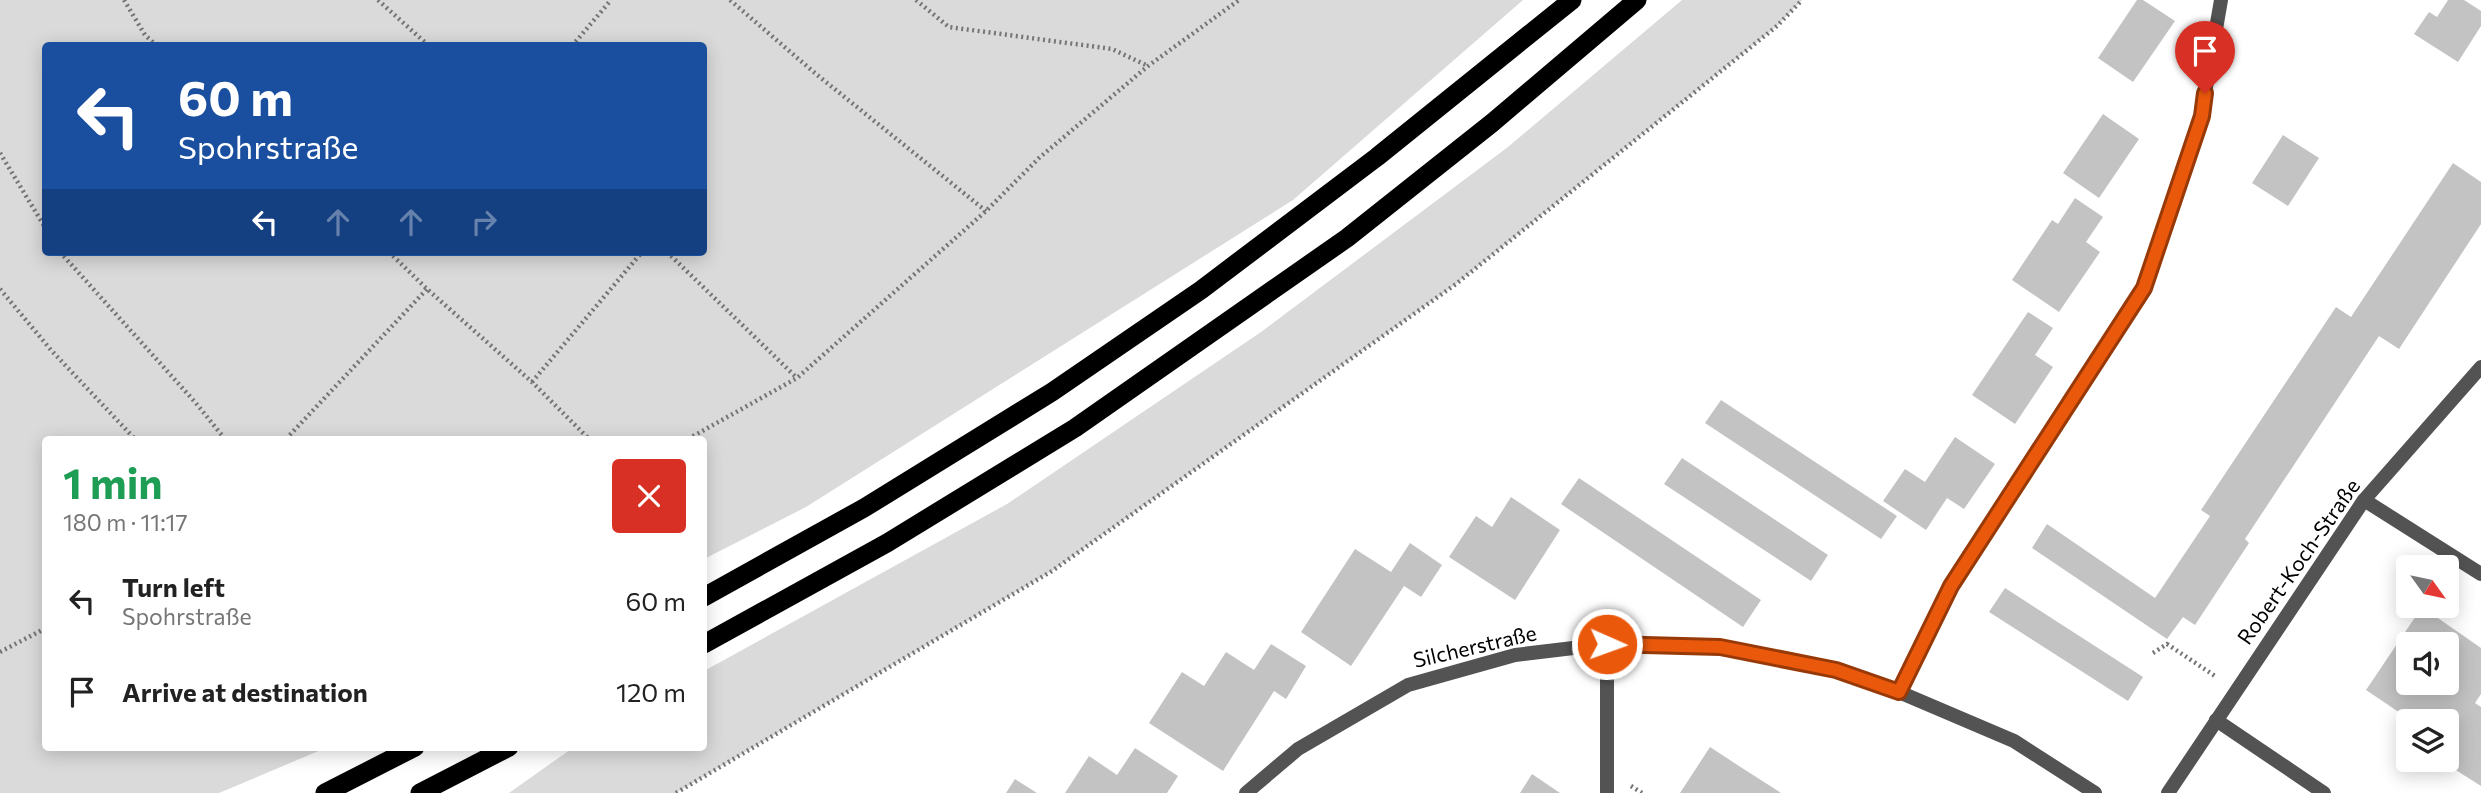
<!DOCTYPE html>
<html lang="en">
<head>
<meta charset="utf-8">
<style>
	body { margin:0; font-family:Commissioner,sans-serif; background:#f2f2f2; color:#222; height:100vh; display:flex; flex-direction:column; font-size:26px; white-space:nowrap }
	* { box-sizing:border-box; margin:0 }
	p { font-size:23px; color:#767676 }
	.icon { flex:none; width:38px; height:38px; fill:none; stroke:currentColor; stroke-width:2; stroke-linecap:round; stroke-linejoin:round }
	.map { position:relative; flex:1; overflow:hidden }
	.panel { position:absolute; left:42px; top:436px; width:665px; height:315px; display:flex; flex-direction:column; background:#fff; border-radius:7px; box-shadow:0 4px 18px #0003 }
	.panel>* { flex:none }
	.hud { position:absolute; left:42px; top:42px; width:665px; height:214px; border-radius:7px; box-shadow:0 4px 18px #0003; background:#1a4fa0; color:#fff; overflow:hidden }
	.needle { width:46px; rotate:123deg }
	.tools { position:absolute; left:2396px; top:555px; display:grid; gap:14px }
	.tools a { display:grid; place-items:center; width:63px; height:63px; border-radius:7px; background:#fff; box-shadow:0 4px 18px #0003; font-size:35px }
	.pin { position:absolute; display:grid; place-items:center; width:60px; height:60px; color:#fff; margin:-72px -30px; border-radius:50% 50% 50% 0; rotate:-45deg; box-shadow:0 0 7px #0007 }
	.pin .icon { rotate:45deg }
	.me { position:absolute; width:77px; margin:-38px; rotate:92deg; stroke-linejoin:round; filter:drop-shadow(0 0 5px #0008) }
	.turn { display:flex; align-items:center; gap:24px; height:147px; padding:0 21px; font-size:32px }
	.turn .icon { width:91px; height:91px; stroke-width:2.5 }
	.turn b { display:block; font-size:49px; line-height:60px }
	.lanes { display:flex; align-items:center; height:66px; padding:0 21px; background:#0003; justify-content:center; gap:35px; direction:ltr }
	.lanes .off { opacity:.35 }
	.round { display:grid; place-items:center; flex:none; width:74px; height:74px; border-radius:7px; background:#f2f2f2 }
	.overview { display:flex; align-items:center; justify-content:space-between; height:119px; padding:0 21px }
	h1 { font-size:42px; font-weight:700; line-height:52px; color:#1e9e55 }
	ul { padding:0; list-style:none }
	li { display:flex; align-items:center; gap:21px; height:91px; padding:0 21px }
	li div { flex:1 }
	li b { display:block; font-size:26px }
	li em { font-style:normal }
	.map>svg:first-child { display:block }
	.green { fill:#dadada; fill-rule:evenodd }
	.building { fill:#c3c3c3; fill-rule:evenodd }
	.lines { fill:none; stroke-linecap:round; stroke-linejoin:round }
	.path { stroke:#757575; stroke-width:4.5; stroke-dasharray:2 3.5; stroke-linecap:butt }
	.service { stroke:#535353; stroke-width:14 }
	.minor { stroke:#535353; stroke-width:14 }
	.tertiary { stroke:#535353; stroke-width:14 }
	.trunk { stroke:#000; stroke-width:19 }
	.route-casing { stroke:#983908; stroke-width:18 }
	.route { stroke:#ea580c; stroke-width:12 }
	.labels { text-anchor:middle; stroke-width:5; stroke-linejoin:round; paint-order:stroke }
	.street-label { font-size:21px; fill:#000; stroke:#fff }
</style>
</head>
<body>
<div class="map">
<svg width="2481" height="793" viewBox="0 0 2481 793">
	<rect width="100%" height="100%" fill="#fff"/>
	<path class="green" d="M0,0H1523L1293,200L806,507L704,559V439H46V747H328L219,793H0ZM46,46H704V252H46Z
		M1682,0H1802L1777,26L1456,284L1052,571L676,793H509L574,747H704V671L1007,504L1261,332L1508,147Z"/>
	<path class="building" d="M2137,0H2143L2175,21L2133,82L2098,58Z
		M2448,0H2464L2481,11V26L2458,62L2414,34L2429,12L2437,17Z
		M2103,114L2139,139L2099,198L2063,173Z
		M2283,135L2319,158L2288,206L2252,183Z
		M2453,163L2481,182V224L2399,349L2379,336L2245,539L2249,543L2195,625L2183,617L2167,639L2032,548L2047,524L2155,598L2210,516L2201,510L2336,307L2351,317Z
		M2075,198L2103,217L2086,242L2100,252L2059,312L2012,280L2052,220L2058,224Z
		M2028,312L2053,328L2035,355L2053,367L2015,424L1972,395Z
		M1721,400L1897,516L1881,539L1705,423Z
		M1955,437L1995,464L1964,509L1947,498L1926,530L1883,501L1905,469L1925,482Z
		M1682,458L1828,555L1811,581L1664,484Z
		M1579,478L1761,600L1743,627L1561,504Z
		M1511,497L1560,530L1515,600L1449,557L1476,516L1492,527Z
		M1410,543L1442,565L1421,597L1404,586L1351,666L1301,632L1355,549L1391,572Z
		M2005,588L2143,677L2128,701L1989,612Z
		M2422,607L2481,648V694L2475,703L2481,707V786L2440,760H2446V721H2412L2366,690ZM2408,644H2446V682H2408Z
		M1271,644L1306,666L1286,699L1274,691L1223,771L1149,723L1182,672L1204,686L1226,652L1254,670Z
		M1710,747L1739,766L1781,793H1680Z
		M1135,748L1178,776L1167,793H1065L1089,756L1117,775Z
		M1532,774L1560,793H1520Z
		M1015,779L1037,793H1006Z"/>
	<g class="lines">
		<path class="path" d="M124,0L145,35L157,46
			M378,0L429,46
			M730,0L816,74L986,211
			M916,0L949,27L1112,49L1148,66
			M572,46L611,0
			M0,153L46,229
			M60,252L195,402L225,439
			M389,252L427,289L532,382L589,439
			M667,252L797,378
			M0,289L51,350L135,439
			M532,382L642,252
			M286,439L427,289
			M688,439L797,378L986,211L1039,158L1148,66L1239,0
			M0,652L46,628
			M2153,653L2167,644L2215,676
			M1631,786L1642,793
			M676,793L1052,571L1456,284L1777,26L1802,0"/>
		<path class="service" d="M2216,720L2324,793"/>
		<path class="minor" d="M2364,500L2481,574
			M1899,692L1951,586L2144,287L2201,116L2221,0
			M1246,793L1298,749L1408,685L1515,655L1607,644L1720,647L1836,670L1899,692L2014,741L2095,793
			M1607,793V644"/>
		<path class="tertiary" d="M2168,793L2364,500L2481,367"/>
		<path class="trunk" d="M704,597L864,508L1052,392L1201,290L1377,157L1572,0
			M704,644L887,543L1075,428L1347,238L1492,123L1637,0
			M325,793L415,747
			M420,793L509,747"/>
	</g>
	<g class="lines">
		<g class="route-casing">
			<path id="route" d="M1607,644L1720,647L1836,670L1899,692L1951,586L2144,288L2202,116L2205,93"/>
		</g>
		<use href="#route" class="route"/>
	</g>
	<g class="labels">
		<g class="street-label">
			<text transform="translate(2299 562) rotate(-55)" y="7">Robert-Koch-Straße</text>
			<text transform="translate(1475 647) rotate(-13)" y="7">Silcherstraße</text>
		</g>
	</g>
</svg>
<div class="tools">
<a><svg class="needle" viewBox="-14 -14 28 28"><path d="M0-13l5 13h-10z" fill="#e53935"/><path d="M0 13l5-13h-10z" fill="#767676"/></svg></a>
<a><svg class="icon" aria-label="sound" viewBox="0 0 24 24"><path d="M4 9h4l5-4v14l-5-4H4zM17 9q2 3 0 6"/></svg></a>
<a><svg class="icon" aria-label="layers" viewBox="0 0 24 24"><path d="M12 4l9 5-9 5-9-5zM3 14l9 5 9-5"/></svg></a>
</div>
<div class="pin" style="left:2205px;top:93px;background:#d93025"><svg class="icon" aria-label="arrive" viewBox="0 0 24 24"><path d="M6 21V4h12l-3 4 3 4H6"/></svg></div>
<svg class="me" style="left:1607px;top:644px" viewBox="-20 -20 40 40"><circle r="17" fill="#ea580c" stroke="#fff" stroke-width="3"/><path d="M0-11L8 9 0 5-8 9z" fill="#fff"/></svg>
<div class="hud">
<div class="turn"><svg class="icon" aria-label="left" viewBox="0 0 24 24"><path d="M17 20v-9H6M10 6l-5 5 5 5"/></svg><div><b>60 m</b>Spohrstraße</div></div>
<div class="lanes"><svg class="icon" aria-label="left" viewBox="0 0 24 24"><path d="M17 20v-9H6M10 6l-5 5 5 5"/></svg><svg class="icon off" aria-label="ahead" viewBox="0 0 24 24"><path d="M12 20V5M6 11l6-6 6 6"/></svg><svg class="icon off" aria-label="ahead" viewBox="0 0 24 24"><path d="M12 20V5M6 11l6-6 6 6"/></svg><svg class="icon off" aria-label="right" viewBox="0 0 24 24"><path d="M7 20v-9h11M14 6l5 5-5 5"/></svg></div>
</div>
<section class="panel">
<div class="overview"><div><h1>1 min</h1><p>180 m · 11:17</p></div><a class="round" style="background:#d93025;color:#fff"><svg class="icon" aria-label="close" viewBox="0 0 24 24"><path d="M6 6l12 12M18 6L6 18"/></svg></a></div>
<ul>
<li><svg class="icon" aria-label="left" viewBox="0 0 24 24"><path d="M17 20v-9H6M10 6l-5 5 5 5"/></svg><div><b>Turn left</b><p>Spohrstraße</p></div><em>60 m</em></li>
<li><svg class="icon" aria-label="arrive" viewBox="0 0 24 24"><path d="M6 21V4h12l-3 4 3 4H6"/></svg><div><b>Arrive at destination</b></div><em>120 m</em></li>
</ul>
</section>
</div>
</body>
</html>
